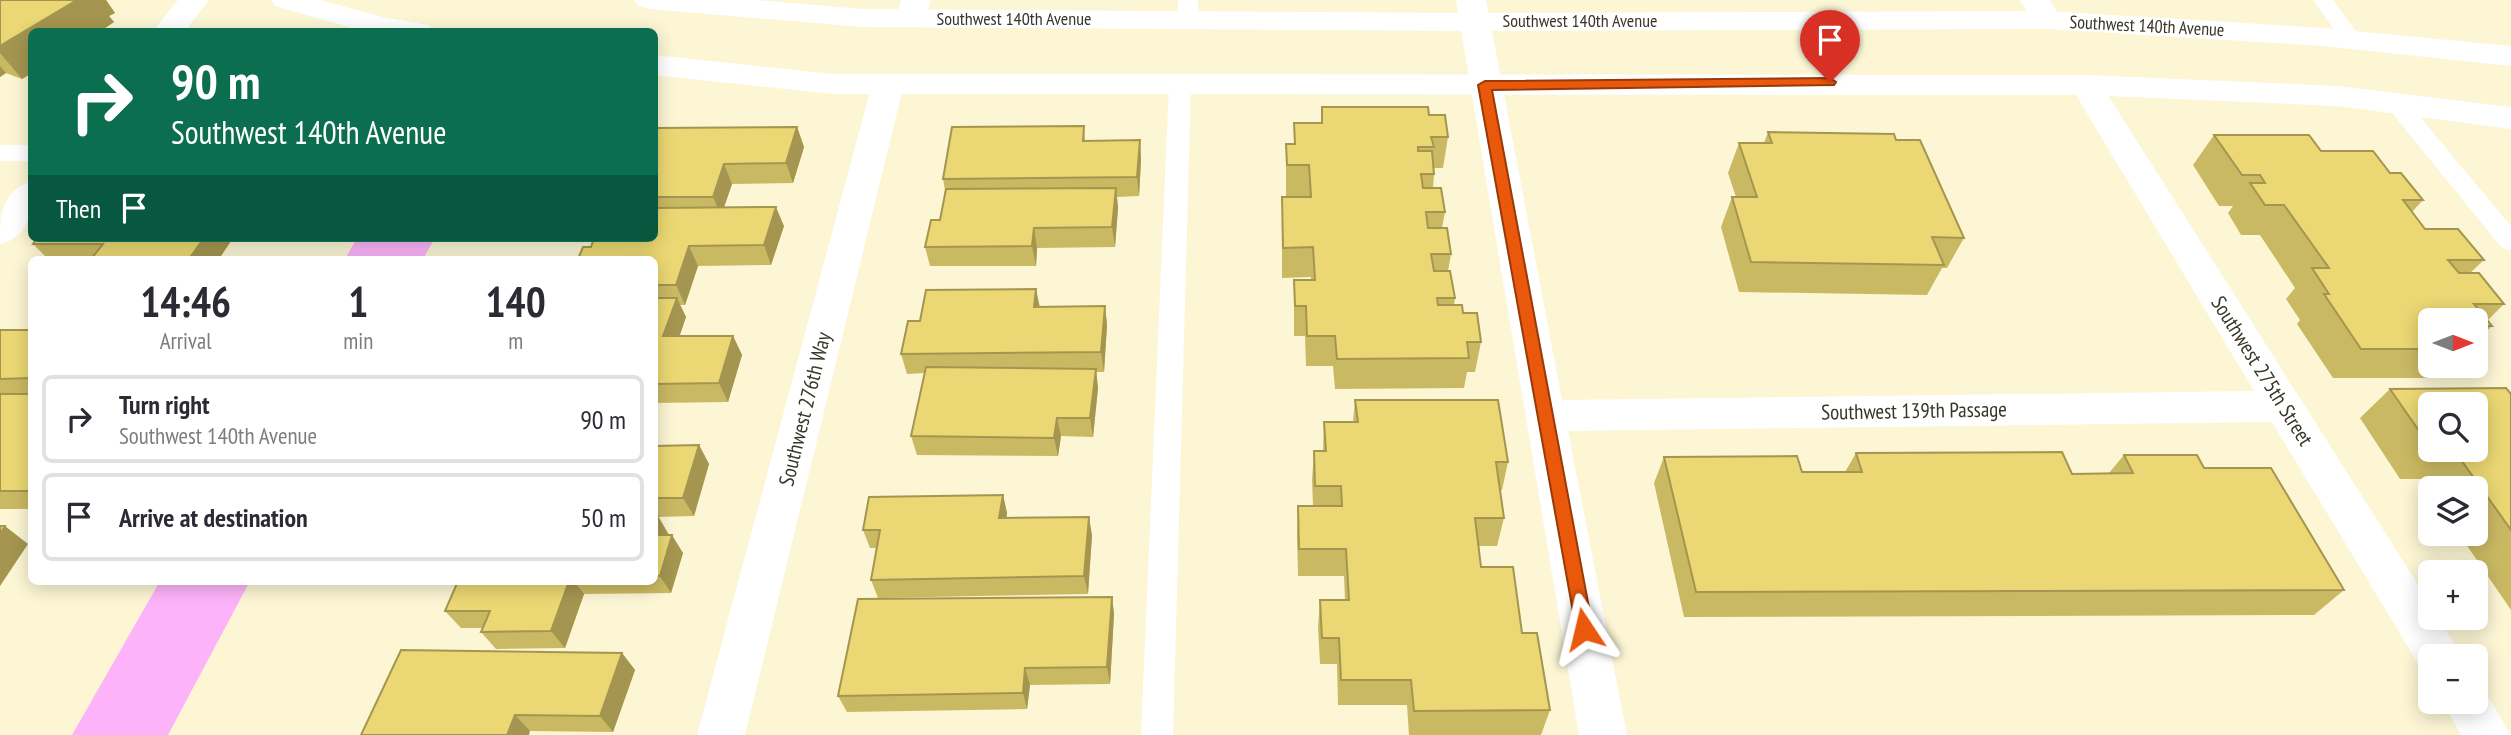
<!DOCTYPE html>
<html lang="en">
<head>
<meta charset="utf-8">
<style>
	body { margin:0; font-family:"PT Sans Narrow",sans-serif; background:#f2f2f3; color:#2b2b33; height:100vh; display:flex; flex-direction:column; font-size:26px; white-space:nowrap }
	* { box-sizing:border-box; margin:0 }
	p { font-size:23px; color:#7c7c81 }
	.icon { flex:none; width:38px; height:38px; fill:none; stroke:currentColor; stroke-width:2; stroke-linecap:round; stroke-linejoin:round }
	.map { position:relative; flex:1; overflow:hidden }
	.drawer { position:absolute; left:28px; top:256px; width:630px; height:329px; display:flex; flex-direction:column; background:#fff; border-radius:10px; box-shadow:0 4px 18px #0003 }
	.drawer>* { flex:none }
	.top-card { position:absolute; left:28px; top:28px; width:630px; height:214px; border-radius:10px; box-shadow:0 4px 18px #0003; background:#0b6e4f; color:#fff; overflow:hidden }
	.needle { width:46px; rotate:90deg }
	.buttons { position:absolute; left:2418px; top:308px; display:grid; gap:14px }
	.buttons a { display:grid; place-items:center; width:70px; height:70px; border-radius:10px; background:#fff; box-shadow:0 4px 18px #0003; font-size:35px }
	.pin { position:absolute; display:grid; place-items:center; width:60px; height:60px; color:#fff; margin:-72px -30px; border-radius:50% 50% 50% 0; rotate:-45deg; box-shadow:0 0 7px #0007 }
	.pin .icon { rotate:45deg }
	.me { position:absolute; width:77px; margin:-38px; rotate:350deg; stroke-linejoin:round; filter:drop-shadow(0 0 5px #0008) }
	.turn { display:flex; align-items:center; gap:24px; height:147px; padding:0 28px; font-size:32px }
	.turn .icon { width:91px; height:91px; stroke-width:2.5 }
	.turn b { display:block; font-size:49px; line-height:60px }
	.then { display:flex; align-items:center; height:66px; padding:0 28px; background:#0003; gap:14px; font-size:26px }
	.eta { display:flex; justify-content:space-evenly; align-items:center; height:119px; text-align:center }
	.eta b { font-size:42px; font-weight:800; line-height:49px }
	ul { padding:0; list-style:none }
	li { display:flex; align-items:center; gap:21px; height:88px; margin:0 14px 10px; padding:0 14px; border:4px solid #e1e1e2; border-radius:10px }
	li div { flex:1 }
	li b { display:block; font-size:26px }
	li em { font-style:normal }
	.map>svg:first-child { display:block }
	.water { fill:#fcb3f9 }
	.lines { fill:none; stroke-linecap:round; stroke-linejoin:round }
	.service { fill:#fff; fill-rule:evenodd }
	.minor { fill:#fff; fill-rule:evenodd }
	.tertiary { fill:#fff; fill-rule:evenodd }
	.wall { fill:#cab963; fill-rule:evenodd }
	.shaded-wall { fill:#a49650 }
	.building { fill:#ebd773; stroke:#a49650; stroke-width:2 }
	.route { fill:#ea580c; stroke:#983908; stroke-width:2 }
	.labels { text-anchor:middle; stroke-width:5; stroke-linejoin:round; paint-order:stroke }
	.far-street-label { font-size:18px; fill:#383529; stroke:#fff }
	.street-label { font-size:21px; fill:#383529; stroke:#fff }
</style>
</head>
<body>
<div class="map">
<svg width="2511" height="735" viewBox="0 0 2511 735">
	<rect width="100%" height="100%" fill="#fcf6d5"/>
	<path class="water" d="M357,238H435L423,259H345Z
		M160,581H250L168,735H72Z"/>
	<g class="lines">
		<path class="service" d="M1178,0H1198V20L1195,24H1181L1178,20Z
			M2313,0H2333L2362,40L2359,45H2345Z
			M1180,77L1191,84L1173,735H1141L1169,84Z
			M2396,96L2404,98L2511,226V251L2502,248L2388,108L2385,103L2388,98Z
			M0,145H32V161H0Z"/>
		<path class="minor" d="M178,0H209L184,32H152Z
			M901,0H931L922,24L911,27L900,24L896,18Z
			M1456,0H1486L1562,400L2254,391L2070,85L2075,78L2086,75L2097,78L2431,605V618H2439L2461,656H2431V674L2422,670L2272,422L1568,431L1627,735H1579Z
			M2020,0H2050L2062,20L2058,26L2047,29L2036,26Z
			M888,74L899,77L904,84L745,735H697L872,84L877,77Z
			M32,181C32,210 32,235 0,244C0,216 0,191 32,181Z
			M2476,684L2482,687L2511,735H2461L2443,702H2476Z"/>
		<path class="tertiary" d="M271,0H320L382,17L429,25L433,32H366L275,6Z
			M634,0H756L863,9L1476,13L2047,11L2323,28L2511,46V66L2323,46L2047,29L1476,31L863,27L649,9L638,6Z
			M654,55L833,74L2086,75L2337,86L2511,107V129L2337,106L2086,95L833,94L654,75Z"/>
	</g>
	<path class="wall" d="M0,0H106L115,13L109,16L114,22L99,32H32V73L22,79L6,73L0,77Z
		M1322,107L1429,115L1448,137L1443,168H1434V174L1433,188L1445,212L1442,228L1451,254L1448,271L1455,298L1454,305L1463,313L1481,342L1475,372H1467L1464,388L1335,389L1333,366H1306L1305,336H1294V280H1311V277L1282,278V197H1307V196H1286V144H1294V123H1321Z
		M1084,126L1085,141L1140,140L1141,160L1139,196L1117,197L1118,208L1115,247L1037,248L1036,266H930L925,247L940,220L945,190L943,179Z
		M797,127L804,147L793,183L732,184L724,207L784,226L771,265L698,266L685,305H680L686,317L679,336H733L742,355L728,402L654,403V259L591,247L654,238V128Z
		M1768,132L1896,140L1964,238L1947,268H1942L1927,295L1739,292L1721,227L1732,197H1736L1728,173L1739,143H1764Z
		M2214,135L2321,151L2390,173L2423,200L2412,212L2425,229L2484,260L2470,273L2504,304L2487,321L2492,326L2476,341V320H2431V366H2454L2441,378H2333L2297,324L2300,320L2286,299L2295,288L2260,235H2241L2228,213L2233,206H2219L2193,165Z
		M37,238H233L219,259H48L33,244Z
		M1105,306L1107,325L1104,372H1096L1098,388L1093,437L1061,436L1058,456L917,455L911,436L925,373L907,374L901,354L920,321Z
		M0,330H32V509H0Z
		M2390,389L2511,394V610L2459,534H2476V488H2431V492L2422,479H2400L2360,418ZM2431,404L2476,450H2431Z
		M1355,400L1508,462L1502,490H1500L1504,518L1497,546H1479L1481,567L1522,633L1550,710L1541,735H1409L1407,705H1338L1337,664H1320L1318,627L1320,600H1345L1344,576H1298L1297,535L1298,506H1313L1312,480L1314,451H1323L1324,422H1353Z
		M699,445L709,464L694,516L658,517L669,535L683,553L671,593L584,594L565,648L496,649L481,632L482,628H461L445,611L458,581H654V446Z
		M1856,453L2072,474L2109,473L2124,455L2204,468L2344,590L2314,615L1684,617L1654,483L1664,457L1802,472H1845Z
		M1003,495L1007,513L1006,518L1092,535L1088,594L878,598L871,580L877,548H870L863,530Z
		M1112,597L1114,614L1110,684L1030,685L1027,709L847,712L838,696Z
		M622,653L635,670L613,732L530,731L361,735Z"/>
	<path class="shaded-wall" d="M68,0H106L115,13L109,16L114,22L99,32H32V73L22,79L0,53V46Z
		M0,66L6,73L0,77Z
		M797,127L804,147L793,183L786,163Z
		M1140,140L1141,160L1139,196L1137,177Z
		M724,164L732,184L721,216L713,197Z
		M1116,188L1118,208L1115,247L1112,227Z
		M776,207L784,226L771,265L764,245Z
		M1034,228L1037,248L1036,266L1032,246Z
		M204,238H233L219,259H189Z
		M689,246L698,266L685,305L676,285Z
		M1036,289L1040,308L1034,307Z
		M677,298L686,317L673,356L663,336Z
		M1105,306L1107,325L1104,372L1101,352Z
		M733,336L742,355L728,402L719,383Z
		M1096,369L1098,388L1093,437L1090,418Z
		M1057,418L1061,436L1058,456L1054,438Z
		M699,445L709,464L694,516L683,498Z
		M1003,495L1007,513L1004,536L999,518Z
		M658,516L669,535L654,539V526Z
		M1089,517L1092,535L1088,594L1084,576Z
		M5,526L28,544L0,586V534Z
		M672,535L683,553L671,593L660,576Z
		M569,581H574L584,594L565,648L551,631Z
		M1112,597L1114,614L1110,684L1107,667Z
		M622,653L635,670L613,732L600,716Z
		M1025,668L1030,685L1027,709L1023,693Z
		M515,715L530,731L529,735H507Z"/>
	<path class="building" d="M0,0H77L0,46Z
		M1322,107H1428L1429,115H1445L1448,137H1431L1434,147H1418V151H1432L1434,174H1421L1423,188H1441L1445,212H1426L1428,228H1447L1451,254H1431L1434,271H1450L1455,298H1437L1438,305H1462L1463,313H1477L1481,342H1467L1469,358L1337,359L1335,336H1307L1306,306H1295L1294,280H1315L1313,247L1283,248L1282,197H1311L1309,165H1287L1286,144H1295L1294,123H1322Z
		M1084,126L1083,141L1140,140L1137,177L943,179L952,127Z
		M797,127L786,163L724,164L713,197H654V128Z
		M1768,132L1894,134L1896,140H1920L1964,238L1932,237L1944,265L1751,262L1732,197H1757L1739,143H1772Z
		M2214,135H2309L2321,151H2373L2390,173H2401L2423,200H2403L2425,229H2458L2484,260H2448L2459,273H2479L2504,304H2474L2492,326H2476V320H2431V349H2361L2324,294H2329L2312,268H2329L2284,205H2265L2250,183H2265L2260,175H2242Z
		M1116,188L1112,227L1034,228L1032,246L925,247L931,220H940L946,189Z
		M776,207L764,245L689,246L676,285H654V259H578L583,247H591L594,238H654V208Z
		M37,238H204L189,259H91L103,244H33Z
		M1036,289L1034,307L1105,306L1101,352L901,354L908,321H920L926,290Z
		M654,298H677L663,336H733L719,383L654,384Z
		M0,330H32V378L0,379Z
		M926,367L1096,369L1090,418H1057L1054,438L911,436Z
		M2506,388L2511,394V530L2454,450H2432H2476V404H2431V448L2390,389Z
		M0,394H32V491H0Z
		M1355,400H1498L1508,462H1496L1504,518H1475L1481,567H1513L1522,633H1537L1550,710L1414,711L1411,680H1341L1339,638H1322L1320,600H1349L1346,549H1299L1298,506H1342L1341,486H1315L1314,451H1326L1324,422H1358Z
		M699,445L683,498H654V446Z
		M2062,452L2072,474L2133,473L2124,455H2197L2204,468H2271L2344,590L1696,592L1664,457L1797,456L1802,472H1862L1856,453Z
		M1003,495L999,518L1089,517L1084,576L871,580L880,530H863L869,497Z
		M654,516H658L654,526Z
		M0,526H5L0,534Z
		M654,535H672L660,576H654Z
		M458,581H569L551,631L481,632L490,611H445Z
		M1112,597L1107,667L1025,668L1023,693L838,696L858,599Z
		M401,650L622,653L600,716L515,715L507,735H361Z"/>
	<path class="route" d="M1830,78L1836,82L1834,85L1492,90L1593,629L1590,634H1577L1478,85L1485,81Z"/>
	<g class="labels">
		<g class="far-street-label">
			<text x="1014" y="25">Southwest 140th Avenue</text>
			<text x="1580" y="27">Southwest 140th Avenue</text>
			<text transform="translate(2147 26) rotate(3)" y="6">Southwest 140th Avenue</text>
		</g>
		<g class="street-label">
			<text transform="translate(2262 371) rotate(58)" y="7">Southwest 275th Street</text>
			<text transform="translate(805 409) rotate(-76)" y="7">Southwest 276th Way</text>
			<text transform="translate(1914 411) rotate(-1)" y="7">Southwest 139th Passage</text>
		</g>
	</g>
</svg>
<div class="buttons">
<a><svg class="needle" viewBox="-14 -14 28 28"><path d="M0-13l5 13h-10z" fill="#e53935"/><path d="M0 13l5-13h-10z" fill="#7c7c81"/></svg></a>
<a><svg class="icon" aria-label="search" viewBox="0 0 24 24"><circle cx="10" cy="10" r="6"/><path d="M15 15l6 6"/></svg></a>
<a><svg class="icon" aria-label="layers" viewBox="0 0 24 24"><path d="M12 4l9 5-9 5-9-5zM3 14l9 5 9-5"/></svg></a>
<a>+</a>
<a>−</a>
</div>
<div class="pin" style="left:1830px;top:82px;background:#d93025"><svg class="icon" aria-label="arrive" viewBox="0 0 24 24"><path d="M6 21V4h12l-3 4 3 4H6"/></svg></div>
<svg class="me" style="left:1584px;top:629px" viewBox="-20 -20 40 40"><path d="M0-17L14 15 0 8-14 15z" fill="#ea580c" stroke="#fff" stroke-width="4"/></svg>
<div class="top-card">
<div class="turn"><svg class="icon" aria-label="right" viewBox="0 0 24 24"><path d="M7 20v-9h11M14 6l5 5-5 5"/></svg><div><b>90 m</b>Southwest 140th Avenue</div></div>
<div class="then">Then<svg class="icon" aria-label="arrive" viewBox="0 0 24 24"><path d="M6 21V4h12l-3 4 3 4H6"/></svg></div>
</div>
<section class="drawer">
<div class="eta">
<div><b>14:46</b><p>Arrival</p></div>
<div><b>1</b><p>min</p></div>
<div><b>140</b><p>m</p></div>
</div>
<ul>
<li><svg class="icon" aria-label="right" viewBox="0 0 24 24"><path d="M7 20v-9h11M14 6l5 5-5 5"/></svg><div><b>Turn right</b><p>Southwest 140th Avenue</p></div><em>90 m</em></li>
<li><svg class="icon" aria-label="arrive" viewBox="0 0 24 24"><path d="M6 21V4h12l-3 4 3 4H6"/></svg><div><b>Arrive at destination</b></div><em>50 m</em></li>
</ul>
</section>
</div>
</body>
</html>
